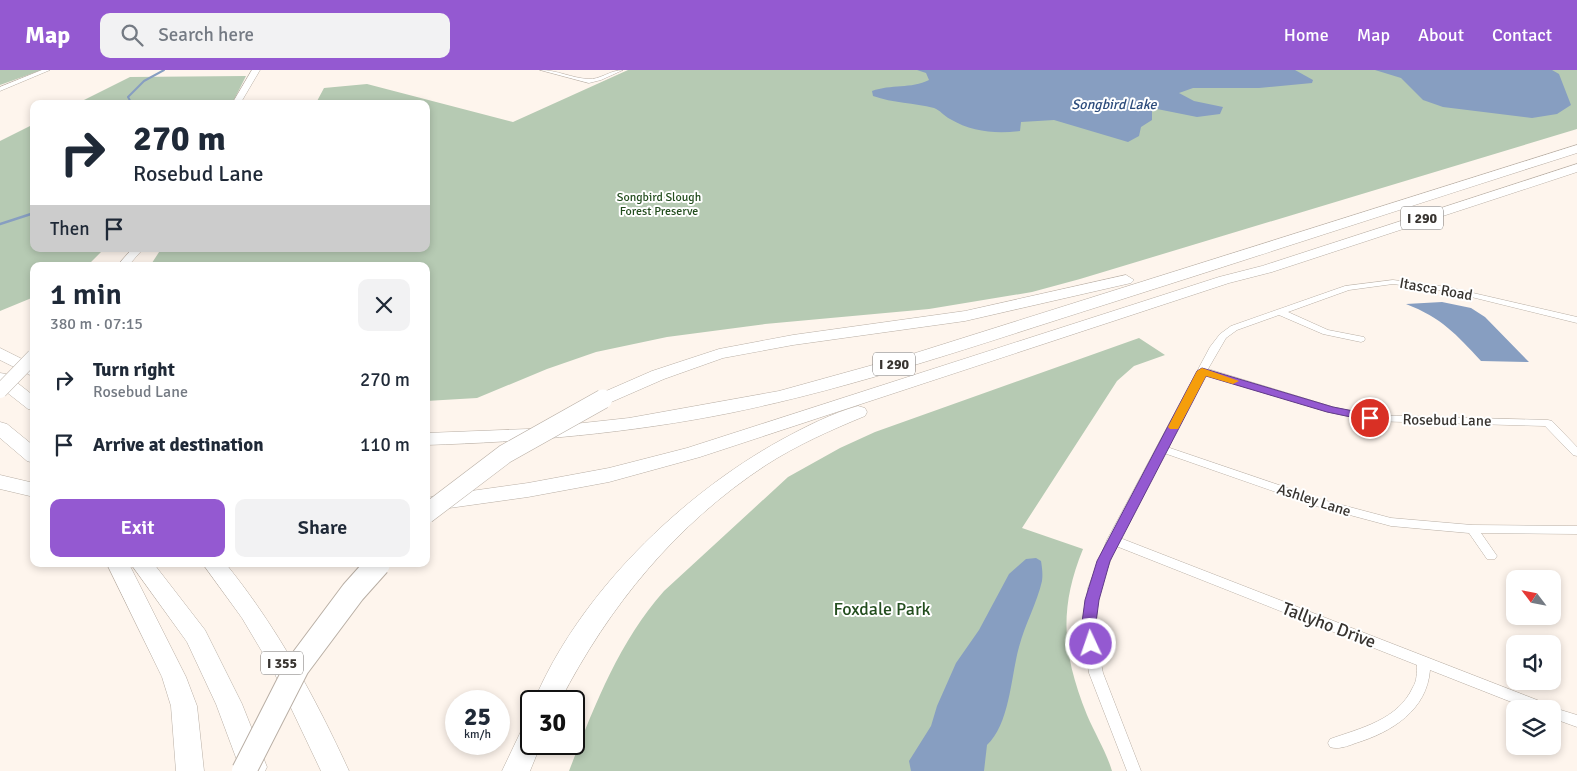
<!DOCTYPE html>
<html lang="en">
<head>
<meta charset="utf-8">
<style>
	body { margin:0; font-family:Signika,sans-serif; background:#f2f2f3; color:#1f2937; height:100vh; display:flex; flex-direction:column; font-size:19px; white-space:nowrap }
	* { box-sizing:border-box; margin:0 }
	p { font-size:16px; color:#747a83 }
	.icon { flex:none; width:28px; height:28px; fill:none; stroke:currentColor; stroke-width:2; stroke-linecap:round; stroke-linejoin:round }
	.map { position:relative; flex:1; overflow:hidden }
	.panel { position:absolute; left:30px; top:192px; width:400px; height:305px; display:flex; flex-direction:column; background:#fff; border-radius:10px; box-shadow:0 2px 8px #0003 }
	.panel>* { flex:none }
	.hud { position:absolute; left:30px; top:30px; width:400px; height:152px; border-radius:10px; box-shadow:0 2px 8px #0003; background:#fff; color:#1f2937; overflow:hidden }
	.needle { width:32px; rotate:302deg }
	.controls { position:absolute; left:1506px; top:500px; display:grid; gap:10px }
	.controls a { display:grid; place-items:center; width:55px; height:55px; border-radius:10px; background:#fff; box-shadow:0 2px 8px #0003; font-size:25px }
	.speed { position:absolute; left:445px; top:620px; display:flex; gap:10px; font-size:25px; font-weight:700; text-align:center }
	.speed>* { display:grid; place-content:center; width:65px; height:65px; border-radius:50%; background:#fff; box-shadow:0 2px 8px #0003; line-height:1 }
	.speed small { font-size:12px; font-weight:400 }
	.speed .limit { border:2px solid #111; border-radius:8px; background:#fff; color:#111 }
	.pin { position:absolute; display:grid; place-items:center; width:42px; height:42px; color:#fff; margin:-21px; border:2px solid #fff; border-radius:50%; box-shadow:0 1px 5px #0007 }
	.me { position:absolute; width:55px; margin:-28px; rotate:357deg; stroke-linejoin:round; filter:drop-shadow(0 0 4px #0008) }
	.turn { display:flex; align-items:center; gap:18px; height:105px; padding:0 20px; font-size:22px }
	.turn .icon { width:65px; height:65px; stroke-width:2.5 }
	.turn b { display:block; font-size:35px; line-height:42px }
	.then { display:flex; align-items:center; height:48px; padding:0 20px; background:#0003; gap:10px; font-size:19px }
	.round { display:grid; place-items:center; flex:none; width:52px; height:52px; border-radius:10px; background:#f2f2f3 }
	.headline { display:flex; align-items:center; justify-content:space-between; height:85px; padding:0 20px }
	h1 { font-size:30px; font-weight:600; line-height:38px }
	.primary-button { display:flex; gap:10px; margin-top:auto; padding:10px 20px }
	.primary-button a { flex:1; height:58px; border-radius:10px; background:#9459d1; color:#fff; font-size:20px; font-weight:600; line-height:58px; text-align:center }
	.primary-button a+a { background:#f2f2f3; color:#1f2937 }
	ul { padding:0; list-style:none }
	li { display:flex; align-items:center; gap:15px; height:65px; padding:0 20px }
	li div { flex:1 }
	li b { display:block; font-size:19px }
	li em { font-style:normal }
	header { display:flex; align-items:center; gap:30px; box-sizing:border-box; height:70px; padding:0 25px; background:#9459d1; color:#fff }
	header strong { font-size:24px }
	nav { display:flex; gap:28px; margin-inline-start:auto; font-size:18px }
	.search { width:350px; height:45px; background:#f2f2f3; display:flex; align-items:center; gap:12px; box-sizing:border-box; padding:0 18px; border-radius:10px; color:#747a83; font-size:19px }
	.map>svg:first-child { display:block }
	.green { fill:#b6cab3 }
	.water { fill:#879ec1 }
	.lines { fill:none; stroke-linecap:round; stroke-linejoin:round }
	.stream-far1 { stroke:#879ec1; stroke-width:2 }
	.stream { stroke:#879ec1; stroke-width:2.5 }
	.street-casing { stroke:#b9afa5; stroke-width:1 }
	.secondary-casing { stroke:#b9afa5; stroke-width:1 }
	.highway-casing { stroke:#b9afa5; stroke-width:1 }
	.street { fill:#fff; fill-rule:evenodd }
	.secondary { fill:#fff; fill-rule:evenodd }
	.highway { fill:#fff; fill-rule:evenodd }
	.secondary-bridge-casing { stroke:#b9afa5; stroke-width:15; stroke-linecap:butt }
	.highway-bridge-far1-casing { stroke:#b9afa5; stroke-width:20; stroke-linecap:butt }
	.highway-bridge-casing { stroke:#b9afa5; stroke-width:26; stroke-linecap:butt }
	.secondary-bridge { stroke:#fff; stroke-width:14 }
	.highway-bridge-far1 { stroke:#fff; stroke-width:19 }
	.highway-bridge { stroke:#fff; stroke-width:24 }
	.route { fill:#9459d1; stroke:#603a88 }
	.slow { fill:#f59e0b }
	.labels { text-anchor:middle; stroke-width:4; stroke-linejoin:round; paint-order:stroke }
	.far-park-label { font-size:12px; fill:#234d1e; stroke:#fff }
	.far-water-label { font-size:14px; font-style:italic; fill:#2c4b7b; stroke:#fff }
	.shield { fill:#fff; stroke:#74716e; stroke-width:1 }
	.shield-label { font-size:14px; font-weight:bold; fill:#383430 }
	.street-label { font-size:15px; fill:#383430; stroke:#fff }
	.near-park-label { font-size:18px; fill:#234d1e; stroke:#fff }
	.near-street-label { font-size:18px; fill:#383430; stroke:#fff }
</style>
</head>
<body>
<header>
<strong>Map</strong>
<div class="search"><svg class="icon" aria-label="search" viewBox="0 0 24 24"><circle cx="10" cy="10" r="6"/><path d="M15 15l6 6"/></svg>Search here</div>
<nav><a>Home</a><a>Map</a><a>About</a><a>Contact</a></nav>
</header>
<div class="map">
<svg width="1577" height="701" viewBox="0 0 1577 701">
	<rect width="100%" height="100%" fill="#fef5ed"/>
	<path class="green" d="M0,0H42L0,15Z
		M628,0H1577V59L1080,209L1032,222L929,239L765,254L667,267L596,282L547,299L477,328L426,331V196H150L161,179H426V34L316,33L324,18L367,14L513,52Z
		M246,6L232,34H76L130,7Z
		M34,54V179H104L87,196H34V227L0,241V71Z
		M1139,268L1165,285L1134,296L1117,311L1022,458L1083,479C1058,540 1063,585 1087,645C1095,664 1106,681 1112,701H569C594,637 618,573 664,521L788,407L840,378L875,362Z"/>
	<path class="water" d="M917,0H1295L1313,10L1312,13L1259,18H1193L1179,23L1194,31L1223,37L1220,44L1197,47L1152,38V50L1141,57L1139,66L1128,72L1054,50L1021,52L1020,61C996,64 972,62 950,49C944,46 940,40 934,38C914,33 893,33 873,26L872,21C891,14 911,19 929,10L926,3Z
		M1375,0H1552L1559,4L1571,35L1557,44L1532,48L1443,37L1423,30L1401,8Z
		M1442,232L1471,238L1485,247L1529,292L1481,291C1456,264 1442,248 1406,234Z
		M1036,488L1041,491C1042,497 1043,504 1042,511C1037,533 1025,554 1019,577C1011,605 1010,654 987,675L984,701H911L909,691L931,656L937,636L956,593L979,560L1009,504L1026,489Z"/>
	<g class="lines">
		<path class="stream-far1" d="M132,34L128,27L144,11L164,0"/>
		<path class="stream" d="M0,154L34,143"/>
		<g class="street-casing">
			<path id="street" d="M42,0H50L0,21V17Z
				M540,0C557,0 572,8 588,9C600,10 610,0 623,0L601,10L589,13Z
				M1393,210L1447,217L1577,247V253L1447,221L1393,214L1349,220L1288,242L1328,260L1364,267L1365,269L1364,271L1361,272L1323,264L1279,245L1237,260L1226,268L1208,299L1333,337L1370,345L1548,350L1552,351L1577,377V386L1573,385L1545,356L1370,351L1328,342L1205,305L1167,377L1323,430L1391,448L1472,455L1577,456V464L1481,463L1497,486L1495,489H1487L1469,463L1391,456L1316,436L1164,383L1120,468L1550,635L1551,637L1577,645V657L1552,648V639H1529L1430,600C1427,640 1392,662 1356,673C1348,676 1338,680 1330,677L1328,673L1330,669C1361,658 1398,650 1413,617C1417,611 1417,602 1417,595L1116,476L1100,518L1094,560L1103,603L1141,701H1127L1089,603L1082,560L1088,518L1107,470L1210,277L1220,264L1231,256L1345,216Z"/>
		</g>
		<g class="secondary-casing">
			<path id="secondary" d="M252,0H260L240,34H232Z
				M132,179H143L128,196H117Z"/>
		</g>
		<g class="highway-casing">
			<path id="highway" d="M1577,75V83C1419,133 1262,185 1104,235C980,274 857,317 730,343C630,363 528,372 426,375V363L528,359L629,348L779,321L909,285Z
				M1577,94V102L1272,202L1229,213L700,387L609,412L528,427L435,440L426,436L428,428L435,426L528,413L609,398L687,378L1219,207L1262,196Z
				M1126,205L1134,210L1131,213L965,251L793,275L723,288L664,309L609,333H597L594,329L597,325L652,301L719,279L793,265L965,241Z
				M0,278L34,295V307L0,290Z
				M0,303L6,304L34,326V340L28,339L0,317Z
				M858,336L865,338L867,342L865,346C831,360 797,375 766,395C676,454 609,536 560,631H534C579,524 681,425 781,370C805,357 832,343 858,336Z
				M0,352L7,354L34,376V393L27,391L0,368Z
				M0,405L34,413V427L0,419Z
				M107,494H129L186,607L197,636L204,701H176L171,636L162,607Z
				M131,494H154L205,560L242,634L267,697L265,701H241L216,634L187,572Z
				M203,494H226C277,557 315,627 349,701H321L273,600L242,548Z
				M531,656V674H541L530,701H502L522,659Z"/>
		</g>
		<use href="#street" class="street"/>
		<use href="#secondary" class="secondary"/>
		<use href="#highway" class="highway"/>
		<g class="secondary-bridge-casing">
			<path id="secondary-bridge" d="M0,321L34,286"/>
		</g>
		<g class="highway-bridge-far1-casing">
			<path id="highway-bridge-far1" d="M426,444L505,384L603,329"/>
		</g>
		<g class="highway-bridge-casing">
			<path id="highway-bridge" d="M244,701L297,597L353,522L378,494"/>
		</g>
		<use href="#secondary-bridge" class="secondary-bridge"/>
		<use href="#highway-bridge-far1" class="highway-bridge-far1"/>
		<use href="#highway-bridge" class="highway-bridge"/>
	</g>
	<path class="route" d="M1202,298L1333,337L1374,345L1375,348L1370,351L1327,342L1206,306L1110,491L1099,530L1095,560L1098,574L1096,578H1086L1081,560L1085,530L1097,491L1197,301Z"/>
	<path class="slow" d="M1202,298L1239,311L1233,314L1206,306L1178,359H1170L1168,357L1197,301Z"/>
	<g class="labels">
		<g class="far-park-label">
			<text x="659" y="131">Songbird Slough<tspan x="659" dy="14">Forest Preserve</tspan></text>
		</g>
		<g class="far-water-label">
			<text x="1114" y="39">Songbird Lake</text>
		</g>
		<g class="shield">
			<rect x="1401" y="136.5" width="42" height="23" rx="4"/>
			<rect x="873" y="282.5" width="42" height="23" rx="4"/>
			<rect x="261" y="581.5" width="42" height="23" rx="4"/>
		</g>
		<g class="shield-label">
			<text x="1422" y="153">I 290</text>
			<text x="894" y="299">I 290</text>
			<text x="282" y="598">I 355</text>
		</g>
		<g class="street-label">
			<text transform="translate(1436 219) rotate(10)" y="5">Itasca Road</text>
			<text transform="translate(1447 350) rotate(1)" y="5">Rosebud Lane</text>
			<text transform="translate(1314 430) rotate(18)" y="5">Ashley Lane</text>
		</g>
		<g class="near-park-label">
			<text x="882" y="545">Foxdale Park</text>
		</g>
		<g class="near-street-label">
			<text transform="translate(1329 555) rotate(21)" y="6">Tallyho Drive</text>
		</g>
	</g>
</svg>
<div class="controls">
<a><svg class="needle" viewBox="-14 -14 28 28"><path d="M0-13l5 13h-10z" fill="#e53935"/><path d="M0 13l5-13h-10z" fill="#747a83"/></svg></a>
<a><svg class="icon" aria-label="sound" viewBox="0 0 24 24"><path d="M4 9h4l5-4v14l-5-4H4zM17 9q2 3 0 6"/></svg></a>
<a><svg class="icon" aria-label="layers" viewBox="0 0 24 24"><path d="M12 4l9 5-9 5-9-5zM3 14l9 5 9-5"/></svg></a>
</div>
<div class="speed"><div>25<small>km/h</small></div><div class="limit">30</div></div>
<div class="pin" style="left:1370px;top:348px;background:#d93025"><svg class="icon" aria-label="arrive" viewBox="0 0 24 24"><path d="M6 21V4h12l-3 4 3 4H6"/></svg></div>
<svg class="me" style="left:1091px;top:574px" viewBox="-20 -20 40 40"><circle r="17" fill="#9459d1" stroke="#fff" stroke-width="3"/><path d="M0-11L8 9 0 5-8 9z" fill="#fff"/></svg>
<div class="hud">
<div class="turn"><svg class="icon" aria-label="right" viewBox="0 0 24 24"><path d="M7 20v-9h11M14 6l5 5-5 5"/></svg><div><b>270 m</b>Rosebud Lane</div></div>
<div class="then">Then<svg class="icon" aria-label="arrive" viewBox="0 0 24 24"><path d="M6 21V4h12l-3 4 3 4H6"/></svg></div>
</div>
<section class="panel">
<div class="headline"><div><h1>1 min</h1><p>380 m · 07:15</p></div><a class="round"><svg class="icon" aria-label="close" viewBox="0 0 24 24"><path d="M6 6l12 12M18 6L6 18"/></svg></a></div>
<ul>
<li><svg class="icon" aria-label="right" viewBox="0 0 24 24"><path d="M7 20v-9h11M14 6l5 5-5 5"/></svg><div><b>Turn right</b><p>Rosebud Lane</p></div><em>270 m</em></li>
<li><svg class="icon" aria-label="arrive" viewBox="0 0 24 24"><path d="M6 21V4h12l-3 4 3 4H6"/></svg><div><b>Arrive at destination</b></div><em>110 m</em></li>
</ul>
<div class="primary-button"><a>Exit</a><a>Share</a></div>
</section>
</div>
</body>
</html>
